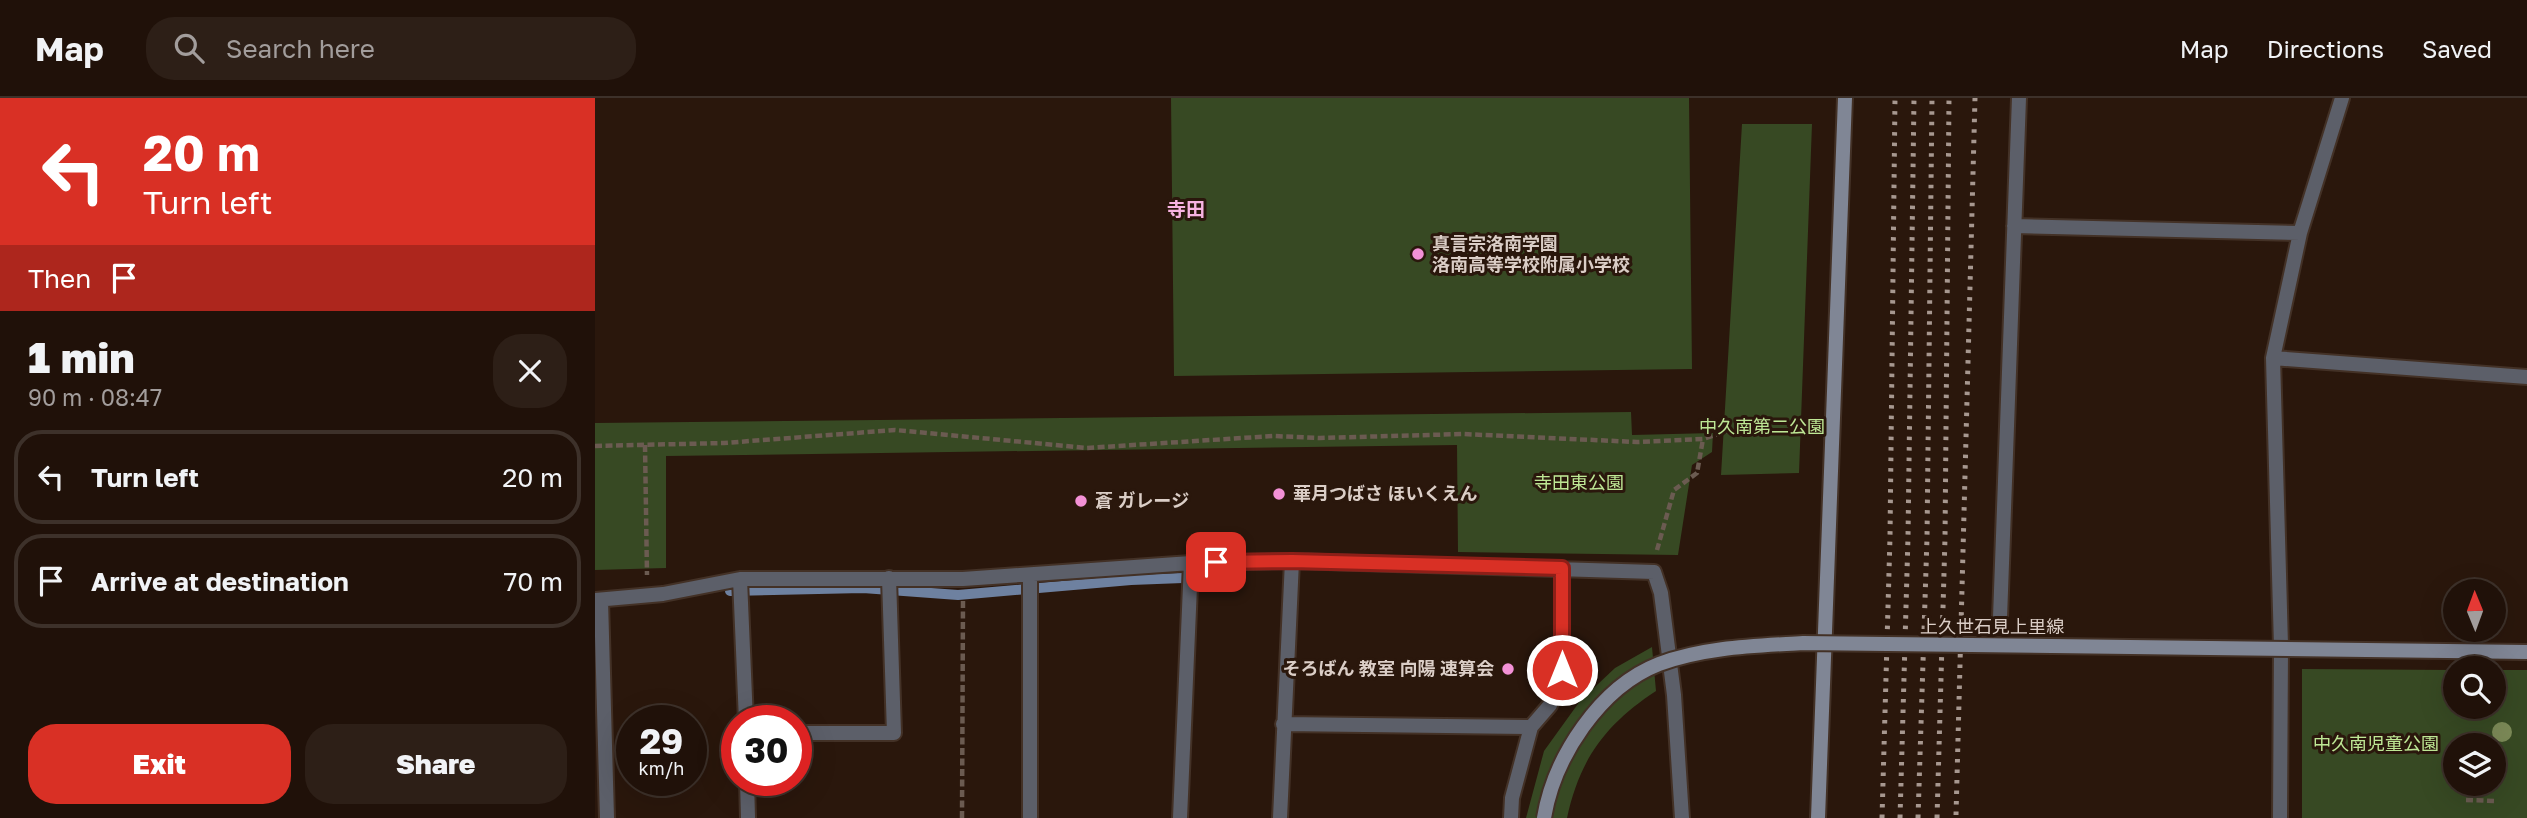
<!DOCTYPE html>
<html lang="en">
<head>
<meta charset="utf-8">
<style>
	body { margin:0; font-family:"Golos Text","Noto Sans JP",sans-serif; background:#2d1f17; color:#f1f3f6; height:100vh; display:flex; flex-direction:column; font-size:26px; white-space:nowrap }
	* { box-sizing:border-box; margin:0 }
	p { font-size:23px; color:#a29d9c }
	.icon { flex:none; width:38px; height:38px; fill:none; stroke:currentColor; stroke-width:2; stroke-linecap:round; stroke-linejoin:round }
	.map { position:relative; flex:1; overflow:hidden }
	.details { display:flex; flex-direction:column; background:#201109; width:595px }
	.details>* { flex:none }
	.guide { background:#d93025; color:#fff; overflow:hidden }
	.needle { width:46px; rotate:359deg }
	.buttons { position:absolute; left:1848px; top:481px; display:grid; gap:14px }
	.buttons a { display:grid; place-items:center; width:63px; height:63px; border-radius:50%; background:#201109; box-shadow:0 7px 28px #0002,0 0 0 2px #3d312a; font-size:35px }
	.speed { position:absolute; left:21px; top:607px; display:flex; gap:14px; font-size:35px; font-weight:700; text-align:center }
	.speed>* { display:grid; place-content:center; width:91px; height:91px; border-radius:50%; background:#201109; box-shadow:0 7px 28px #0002,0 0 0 2px #3d312a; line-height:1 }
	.speed small { font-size:18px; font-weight:400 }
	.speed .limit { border:10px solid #d22; background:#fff; color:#111 }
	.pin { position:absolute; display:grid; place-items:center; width:60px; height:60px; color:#fff; margin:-30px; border-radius:14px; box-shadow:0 4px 10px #0006 }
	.me { position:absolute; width:77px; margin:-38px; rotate:0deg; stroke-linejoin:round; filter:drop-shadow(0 0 5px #0008) }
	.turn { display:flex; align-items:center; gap:24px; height:147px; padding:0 28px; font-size:32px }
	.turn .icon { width:91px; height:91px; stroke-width:2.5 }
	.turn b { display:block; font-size:49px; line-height:60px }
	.then { display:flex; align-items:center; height:66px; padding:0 28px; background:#0003; gap:14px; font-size:26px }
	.round { display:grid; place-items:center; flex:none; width:74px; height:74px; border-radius:28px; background:#2d1f17 }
	.head { display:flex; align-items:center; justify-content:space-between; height:119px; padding:0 28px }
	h1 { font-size:42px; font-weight:800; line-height:52px }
	.primary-button { display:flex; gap:14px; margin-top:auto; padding:14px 28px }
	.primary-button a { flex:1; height:80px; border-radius:28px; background:#d93025; color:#fff; font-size:28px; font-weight:800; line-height:80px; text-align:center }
	.primary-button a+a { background:#2d1f17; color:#f1f3f6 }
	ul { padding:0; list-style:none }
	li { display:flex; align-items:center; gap:21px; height:94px; margin:0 14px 10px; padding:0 14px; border:4px solid #3d312a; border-radius:28px }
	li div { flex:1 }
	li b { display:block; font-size:26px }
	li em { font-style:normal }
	header { display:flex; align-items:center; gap:42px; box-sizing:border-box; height:98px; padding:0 35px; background:#201109; border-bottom:2px solid #3d312a }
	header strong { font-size:33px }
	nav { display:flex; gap:38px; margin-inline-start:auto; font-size:24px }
	.search { width:490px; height:63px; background:#2d1f17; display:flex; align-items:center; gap:18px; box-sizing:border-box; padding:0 24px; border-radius:28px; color:#a29d9c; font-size:26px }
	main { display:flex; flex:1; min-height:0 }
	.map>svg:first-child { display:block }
	.green { fill:#374923; fill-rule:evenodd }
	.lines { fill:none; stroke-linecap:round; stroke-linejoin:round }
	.stream { stroke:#6e81a0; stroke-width:10 }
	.street-casing { stroke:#433126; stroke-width:18 }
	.secondary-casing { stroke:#433126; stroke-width:18 }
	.path { stroke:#6b5b51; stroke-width:4.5; stroke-dasharray:7 3.5; stroke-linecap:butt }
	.street { stroke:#5c5f69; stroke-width:14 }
	.secondary { stroke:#808695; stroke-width:14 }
	.rail { stroke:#a79890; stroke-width:5; stroke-dasharray:3.5 7; stroke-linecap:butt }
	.secondary-bridge-casing { stroke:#433126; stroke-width:18; stroke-linecap:butt }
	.secondary-bridge { stroke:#808695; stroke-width:14 }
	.tree { fill:#7b8957 }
	.route-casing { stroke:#8d1f18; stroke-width:18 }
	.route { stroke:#d93025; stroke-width:12 }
	.poi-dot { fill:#f391d6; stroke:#2a170c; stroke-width:2.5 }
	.labels { text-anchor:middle; stroke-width:6; stroke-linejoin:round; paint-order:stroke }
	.poi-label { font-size:18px; font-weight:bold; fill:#dbcec7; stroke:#2a170c; text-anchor:start }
	.park-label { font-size:18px; fill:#bee795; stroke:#2a170c }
	.street-label { font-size:18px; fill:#dbcec7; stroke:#2a170c }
	.neighbourhood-label { font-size:19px; font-weight:bold; fill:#f8b3e2; stroke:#2a170c }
</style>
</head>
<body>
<header>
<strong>Map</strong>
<div class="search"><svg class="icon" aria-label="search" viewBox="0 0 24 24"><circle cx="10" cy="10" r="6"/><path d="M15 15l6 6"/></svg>Search here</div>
<nav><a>Map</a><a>Directions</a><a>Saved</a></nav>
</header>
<main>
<section class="details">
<div class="guide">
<div class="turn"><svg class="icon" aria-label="left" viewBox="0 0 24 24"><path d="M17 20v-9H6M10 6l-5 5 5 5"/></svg><div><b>20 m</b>Turn left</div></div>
<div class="then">Then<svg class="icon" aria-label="arrive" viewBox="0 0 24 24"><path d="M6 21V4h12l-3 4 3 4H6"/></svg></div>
</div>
<div class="head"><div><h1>1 min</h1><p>90 m · 08:47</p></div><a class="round"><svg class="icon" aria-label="close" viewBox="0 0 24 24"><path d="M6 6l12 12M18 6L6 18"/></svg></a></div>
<ul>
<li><svg class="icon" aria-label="left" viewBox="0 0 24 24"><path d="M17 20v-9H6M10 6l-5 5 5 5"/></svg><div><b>Turn left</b></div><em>20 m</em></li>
<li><svg class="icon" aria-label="arrive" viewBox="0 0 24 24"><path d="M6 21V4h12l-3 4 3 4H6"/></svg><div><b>Arrive at destination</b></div><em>70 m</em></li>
</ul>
<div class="primary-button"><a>Exit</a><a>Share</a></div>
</section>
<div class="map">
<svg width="1932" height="720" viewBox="0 0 1932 720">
	<rect width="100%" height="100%" fill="#2a170c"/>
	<path class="green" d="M576,0H1094L1097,271L579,278Z
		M1147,26H1217L1204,375L1126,377Z
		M1036,314L1037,337L1118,335L1117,354L1097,367L1083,457L863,454L862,347L71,358V470L0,472V325Z
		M1057,549L1061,593C1011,626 985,660 972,720H931L949,653L985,603L1020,570Z
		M1707,571L1860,572V609H1899V572H1932V720H1707ZM1860,648H1899V686H1860Z"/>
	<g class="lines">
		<path class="stream" d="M135,493L268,490L363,497L536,482L614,479"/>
		<g class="street-casing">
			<path id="street" d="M1419,128L1705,135
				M1678,260L1932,279
				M145,481L151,623
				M0,502L68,496L145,481H368L596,465L697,463L1059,474L1066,495L1079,597L1087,720
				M6,502L12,720
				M1405,520L1424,0
				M688,626L936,629
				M201,635H299L294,480
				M152,682L153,720
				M435,720V478
				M585,720L596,465
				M685,720L697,463
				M916,720L917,700L936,629L955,607L967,572V470
				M1685,720L1686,548L1678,260L1705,135L1747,0"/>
		</g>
		<g class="secondary-casing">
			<path id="secondary" d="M1223,720L1250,0"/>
		</g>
		<path class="path" d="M50,347L52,477
			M0,348L129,345L300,332L492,350L678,338L725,340L868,336L1042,344L1108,341L1132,333
			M1062,452L1079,392L1102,375L1108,341
			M1871,702L1902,703
			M367,720L368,503"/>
		<use href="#street" class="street"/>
		<use href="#secondary" class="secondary"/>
		<path class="rail" d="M1361,717L1380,0
			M1287,720L1295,439L1300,0
			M1305,720L1313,439L1319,0
			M1323,720L1332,440L1337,0
			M1342,720L1350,440L1354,0"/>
		<g class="secondary-bridge-casing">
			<path id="secondary-bridge" d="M949,720C959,659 1005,589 1064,566C1110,549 1160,548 1208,545L1932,554"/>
		</g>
		<use href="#secondary-bridge" class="secondary-bridge"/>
	</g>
	<circle class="tree" cx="1907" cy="634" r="10"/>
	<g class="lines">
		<g class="route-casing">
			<path id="route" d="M621,464L697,463L967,470V572"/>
		</g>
		<use href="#route" class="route"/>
	</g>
	<g class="poi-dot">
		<circle cx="823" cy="156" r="7"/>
		<circle cx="684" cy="396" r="7"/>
		<circle cx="486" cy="403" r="7"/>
		<circle cx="913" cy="571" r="7"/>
	</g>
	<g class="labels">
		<g class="poi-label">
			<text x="837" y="152">真言宗洛南学園<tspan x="837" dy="21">洛南高等学校附属小学校</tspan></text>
			<text x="698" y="402">華月つばさ ほいくえん</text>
			<text x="500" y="409">蒼 ガレージ</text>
			<text x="899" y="577" text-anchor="end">そろばん 教室 向陽 速算会</text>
		</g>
		<g class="park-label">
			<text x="1167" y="335">中久南第二公園</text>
			<text x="984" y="391">寺田東公園</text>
			<text x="1781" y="652">中久南児童公園</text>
		</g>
		<g class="street-label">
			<text x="1397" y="535">上久世石見上里線</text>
		</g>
		<g class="neighbourhood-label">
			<text x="591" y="118">寺田</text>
		</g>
	</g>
</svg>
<div class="buttons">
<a><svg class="needle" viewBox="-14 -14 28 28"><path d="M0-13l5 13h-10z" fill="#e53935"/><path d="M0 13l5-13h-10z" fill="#a29d9c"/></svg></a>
<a><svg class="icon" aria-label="search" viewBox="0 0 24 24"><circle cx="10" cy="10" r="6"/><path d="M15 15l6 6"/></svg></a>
<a><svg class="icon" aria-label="layers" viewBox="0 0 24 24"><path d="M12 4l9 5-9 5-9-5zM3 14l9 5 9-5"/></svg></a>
</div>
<div class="speed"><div>29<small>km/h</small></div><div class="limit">30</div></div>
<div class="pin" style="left:621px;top:464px;background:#d93025"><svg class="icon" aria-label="arrive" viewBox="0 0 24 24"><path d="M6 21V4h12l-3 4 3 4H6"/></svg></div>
<svg class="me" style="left:967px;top:572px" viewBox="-20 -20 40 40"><circle r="17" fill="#d93025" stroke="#fff" stroke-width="3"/><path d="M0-11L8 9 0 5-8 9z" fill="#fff"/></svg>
</div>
</main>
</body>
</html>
